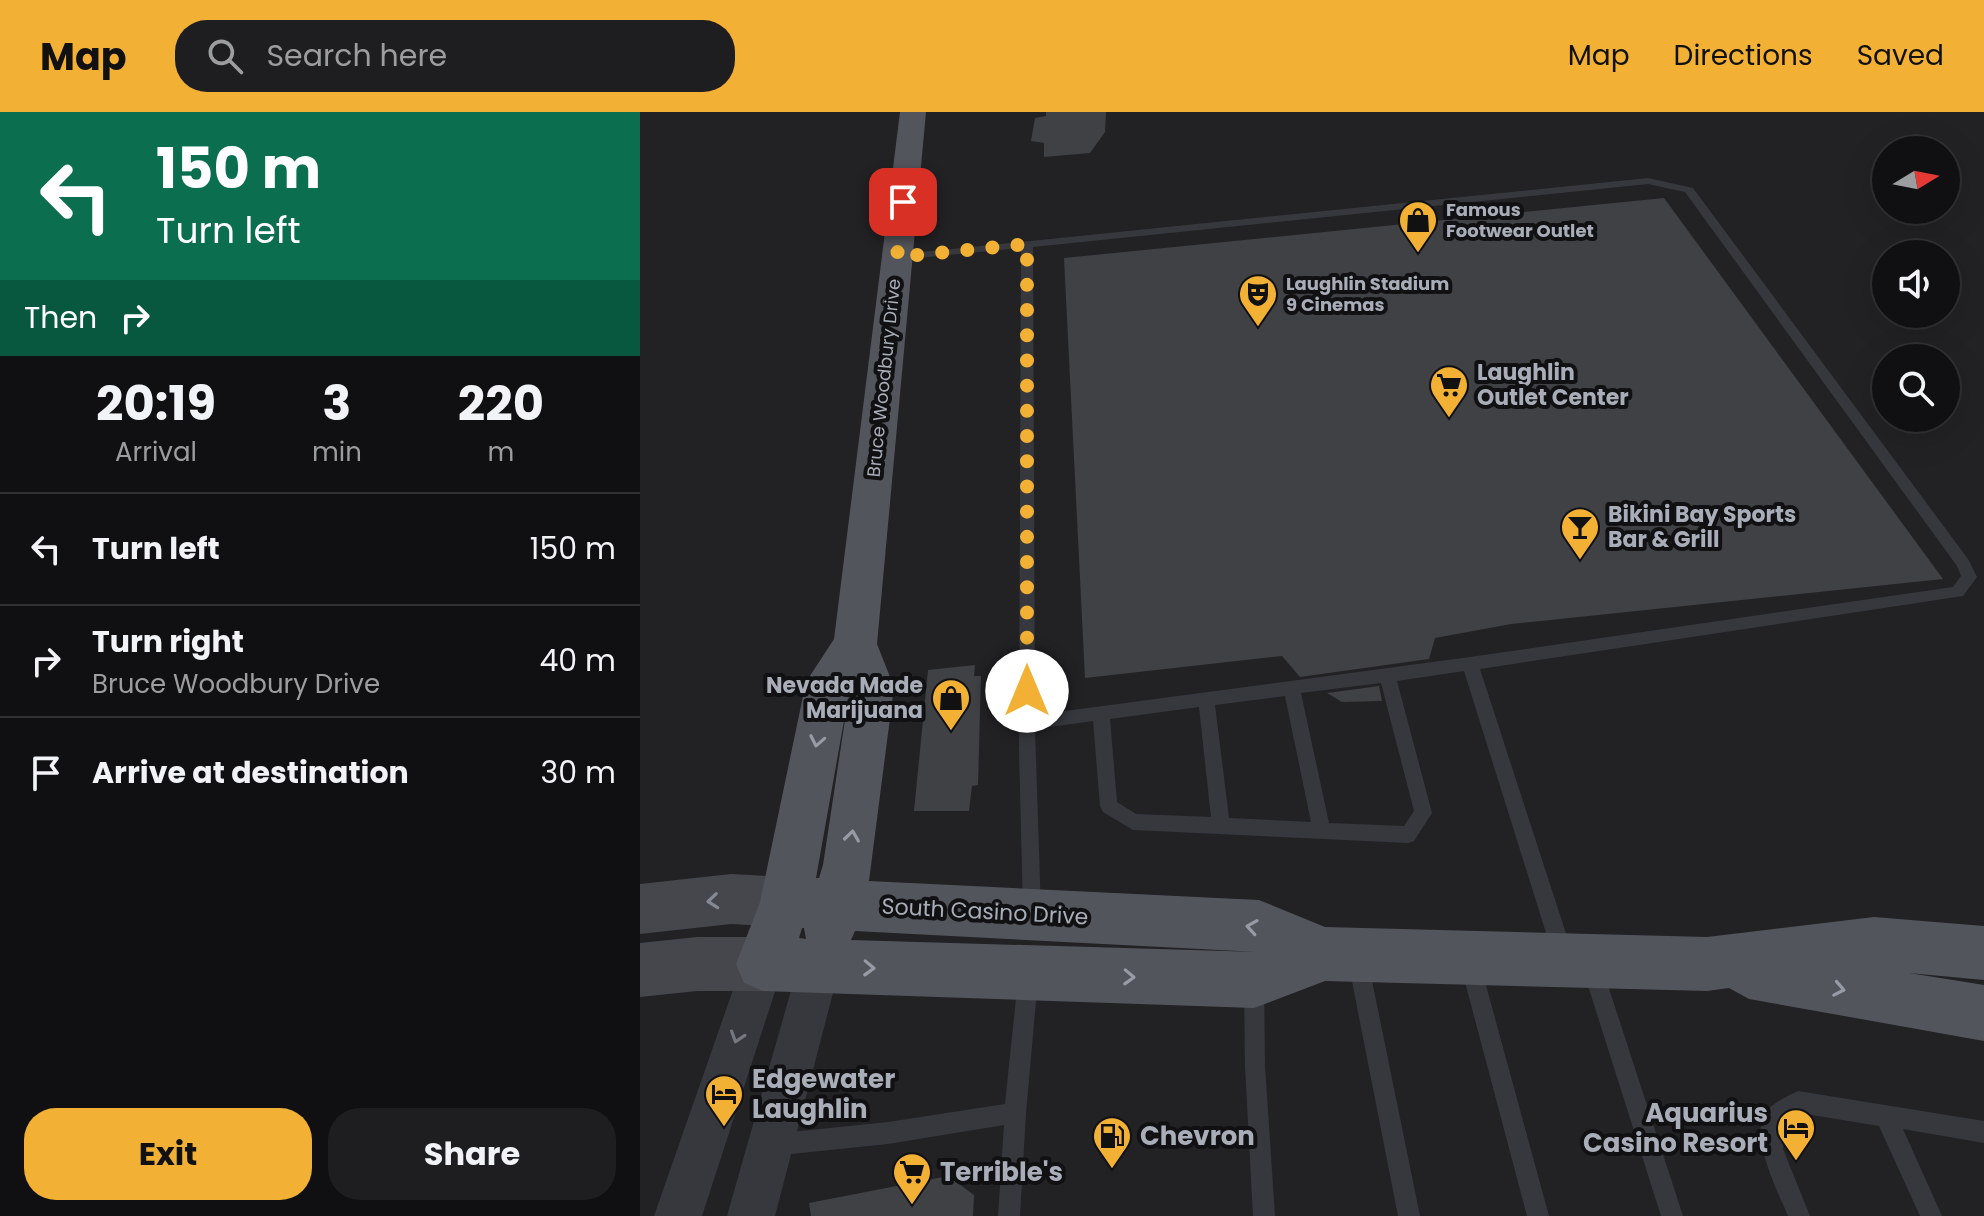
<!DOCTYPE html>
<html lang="en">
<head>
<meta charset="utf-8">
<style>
	body { margin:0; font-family:Poppins,sans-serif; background:#1e1e20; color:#f1f3f6; height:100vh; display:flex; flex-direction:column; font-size:30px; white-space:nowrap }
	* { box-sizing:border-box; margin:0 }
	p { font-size:26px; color:#9c9d9f }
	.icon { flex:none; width:44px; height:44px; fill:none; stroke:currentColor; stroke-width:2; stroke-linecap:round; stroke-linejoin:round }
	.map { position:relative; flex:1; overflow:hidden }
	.sheet { display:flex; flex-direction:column; background:#101012; width:640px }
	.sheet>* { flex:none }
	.top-card { background:#0b6e4f; color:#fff; overflow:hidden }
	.needle { width:52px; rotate:80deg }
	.fabs { position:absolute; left:1232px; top:24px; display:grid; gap:16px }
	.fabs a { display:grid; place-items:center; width:88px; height:88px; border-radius:50%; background:#101012; box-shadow:0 8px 32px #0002,0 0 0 2px #303032; font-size:40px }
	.pin { position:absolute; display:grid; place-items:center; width:68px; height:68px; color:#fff; margin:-34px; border-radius:16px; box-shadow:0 4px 12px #0006 }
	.me { position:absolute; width:88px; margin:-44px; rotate:0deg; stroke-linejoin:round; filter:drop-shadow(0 0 6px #0008) }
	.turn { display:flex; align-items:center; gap:28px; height:168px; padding:0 24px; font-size:36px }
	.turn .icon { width:104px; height:104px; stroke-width:2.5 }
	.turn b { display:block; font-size:56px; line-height:68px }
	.then { display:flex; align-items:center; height:76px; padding:0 24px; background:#0003; gap:16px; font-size:30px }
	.eta { display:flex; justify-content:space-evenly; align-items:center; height:136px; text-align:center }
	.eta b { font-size:48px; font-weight:700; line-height:56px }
	.primary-button { display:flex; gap:16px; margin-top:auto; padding:16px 24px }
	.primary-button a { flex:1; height:92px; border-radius:32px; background:#f2b134; color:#111; font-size:32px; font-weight:700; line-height:92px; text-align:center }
	.primary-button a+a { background:#1e1e20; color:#f1f3f6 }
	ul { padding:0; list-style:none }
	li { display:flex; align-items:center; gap:24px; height:112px; padding:0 24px; border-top:2px solid #303032 }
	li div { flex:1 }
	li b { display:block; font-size:30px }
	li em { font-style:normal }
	header { display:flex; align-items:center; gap:48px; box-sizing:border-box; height:112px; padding:0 40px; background:#f2b134; color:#111 }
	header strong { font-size:38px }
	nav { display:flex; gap:44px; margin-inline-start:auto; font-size:28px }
	.search { width:560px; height:72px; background:#1e1e20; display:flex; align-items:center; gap:20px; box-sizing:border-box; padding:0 28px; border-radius:32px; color:#9c9d9f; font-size:30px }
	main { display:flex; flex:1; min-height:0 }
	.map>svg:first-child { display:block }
	.built { fill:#222225; fill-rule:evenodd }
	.building { fill:#404145 }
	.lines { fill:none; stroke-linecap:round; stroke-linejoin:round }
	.lane { fill:#37383d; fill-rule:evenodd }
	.street { fill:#37383d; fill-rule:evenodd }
	.secondary { fill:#45474d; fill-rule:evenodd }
	.primary { fill:#53555c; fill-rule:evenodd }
	.oneway { stroke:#979ba6 }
	.oneway2 { stroke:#858993 }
	.oneway3 { stroke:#757881 }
	.route { stroke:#f2b134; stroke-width:14; stroke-dasharray:0 25.2 }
	.labels { text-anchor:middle; stroke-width:8; stroke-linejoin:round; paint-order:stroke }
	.far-poi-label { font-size:18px; font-weight:bold; fill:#a8adb8; stroke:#111113; text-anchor:start }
	.far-street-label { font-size:18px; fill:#a8adb8; stroke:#111113 }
	.poi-label { font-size:22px; font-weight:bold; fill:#a8adb8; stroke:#111113; text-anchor:start }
	.street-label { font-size:22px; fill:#a8adb8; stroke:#111113 }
	.near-poi-label { font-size:26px; font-weight:bold; fill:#a8adb8; stroke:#111113; text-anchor:start }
</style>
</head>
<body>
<header>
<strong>Map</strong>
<div class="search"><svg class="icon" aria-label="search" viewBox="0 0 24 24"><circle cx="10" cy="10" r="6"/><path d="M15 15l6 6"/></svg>Search here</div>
<nav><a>Map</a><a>Directions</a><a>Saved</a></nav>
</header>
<main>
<section class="sheet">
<div class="top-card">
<div class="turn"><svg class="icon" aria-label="left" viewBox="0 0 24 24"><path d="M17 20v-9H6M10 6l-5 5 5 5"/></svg><div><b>150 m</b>Turn left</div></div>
<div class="then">Then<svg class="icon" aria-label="right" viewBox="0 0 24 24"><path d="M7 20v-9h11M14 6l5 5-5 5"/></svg></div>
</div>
<div class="eta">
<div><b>20:19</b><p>Arrival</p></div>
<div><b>3</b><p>min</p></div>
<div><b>220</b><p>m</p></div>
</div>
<ul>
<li><svg class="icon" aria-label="left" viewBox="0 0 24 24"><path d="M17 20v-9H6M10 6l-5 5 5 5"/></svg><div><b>Turn left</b></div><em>150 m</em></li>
<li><svg class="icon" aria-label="right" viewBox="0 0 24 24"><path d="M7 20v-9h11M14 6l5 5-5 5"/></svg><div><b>Turn right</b><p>Bruce Woodbury Drive</p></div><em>40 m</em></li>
<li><svg class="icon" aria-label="arrive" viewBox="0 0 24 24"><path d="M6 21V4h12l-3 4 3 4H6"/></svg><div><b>Arrive at destination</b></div><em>30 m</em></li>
</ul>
<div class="primary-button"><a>Exit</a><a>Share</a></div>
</section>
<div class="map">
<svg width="1344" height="1104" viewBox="0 0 1344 1104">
	<rect width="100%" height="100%" fill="#161618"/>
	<path class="built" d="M0,0H1344V1104H0ZM1246,38H1306V98H1246ZM1246,142H1306V202H1246ZM1246,246H1306V306H1246Z"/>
	<path class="building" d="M406,0H466L465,20L450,41L404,45V31L391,29L395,6L406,4Z
		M1024,86L1303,467L871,512L795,526L789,547L660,565L642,544L445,566L424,146Z
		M335,553L334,564H341L338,673L332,674L329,699H274L288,558Z
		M739,574L742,589L702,590L687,581Z
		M308,1064L334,1083L333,1104H171L169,1091Z"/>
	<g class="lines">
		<path class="lane" d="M1008,66L1053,76L1328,447L1337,465L1323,484L840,557L932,840L929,847L922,850L915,847L912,840L824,559L757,569L792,701L774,729L768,731L493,718L463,700L460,694L453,609L395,617L401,799L399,806L392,808L385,806L383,799L379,638L381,136L257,148L253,147V143ZM1008,72L1045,80L1317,454L1321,464L1313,475L830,545L395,603L393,135ZM741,571L774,699L764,714L689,711L661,581ZM645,584L671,710L589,706L575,593ZM559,595L571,705L496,702L477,690L470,607Z
			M718,839L725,842L728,849L780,1104H758L708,849L711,842Z
			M831,845L838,848L841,855L909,1104H887L821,855L824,848Z
			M953,848L960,851L963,858L1043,1104H1021L943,858L946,851Z
			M388,857L395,860L398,867L386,1001L380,1104H358L364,1013L248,1032L132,1044L124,1041L121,1033L124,1025L132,1022L248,1010L365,992L378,867L381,860Z
			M614,864L621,867L624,874L625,954L635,1104H613L605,954L604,874L607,867Z
			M1158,979L1344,1009V1031L1263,1017L1302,1104H1280L1239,1014L1160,1001L1144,1012L1143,1037L1170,1104H1148C1138,1080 1109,1024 1126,1000C1132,991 1148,984 1158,979Z"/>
		<path class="street" d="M123,831L138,837L144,852L62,1104H14L102,852L108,837Z
			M179,833L194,839L200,854L135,1104H87L158,854L164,839Z"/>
		<path class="secondary" d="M91,762L146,765L164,772L172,790L164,808L146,815L91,812L0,822V772Z
			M57,825H123L142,833L150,852L142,871L123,879H57L0,885V831Z"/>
		<path class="primary" d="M260,0H286L237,532L254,575L229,769L619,788L685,815L1067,825L1234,805L1344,814V868L1269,861L1344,873V929L1109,887L1089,876L1067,879L685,869L614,896L123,879L104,871L96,852L120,790L166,570L194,527ZM210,575L183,753L179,766H176ZM162,816H164L166,827L159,826ZM215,819L618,840H619L211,828Z"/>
	</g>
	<defs><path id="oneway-chevron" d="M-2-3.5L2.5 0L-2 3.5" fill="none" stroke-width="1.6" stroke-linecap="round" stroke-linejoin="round" transform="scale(2)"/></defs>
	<g class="oneway">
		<use href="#oneway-chevron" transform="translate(177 629) rotate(101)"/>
		<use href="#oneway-chevron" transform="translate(212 724) rotate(-82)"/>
		<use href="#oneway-chevron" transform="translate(612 815) rotate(-171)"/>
		<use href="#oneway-chevron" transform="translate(229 856) rotate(2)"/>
		<use href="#oneway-chevron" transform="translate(489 865) rotate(2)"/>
		<use href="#oneway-chevron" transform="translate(1199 877) rotate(11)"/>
	</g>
	<use class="oneway2" href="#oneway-chevron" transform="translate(73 789) rotate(174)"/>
	<use class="oneway3" href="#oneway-chevron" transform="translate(97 925) rotate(108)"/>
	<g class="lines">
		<path class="route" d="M263,90L257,145L387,132V579"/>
	</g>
	<defs>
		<g id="shop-pin" transform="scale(2)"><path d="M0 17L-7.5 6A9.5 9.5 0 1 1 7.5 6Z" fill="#f2b134" stroke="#111113"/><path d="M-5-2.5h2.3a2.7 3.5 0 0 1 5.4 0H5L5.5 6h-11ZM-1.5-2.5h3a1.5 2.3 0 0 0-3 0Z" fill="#111"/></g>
		<g id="theatre-pin" transform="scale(2)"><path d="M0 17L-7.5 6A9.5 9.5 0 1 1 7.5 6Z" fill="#f2b134" stroke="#111113"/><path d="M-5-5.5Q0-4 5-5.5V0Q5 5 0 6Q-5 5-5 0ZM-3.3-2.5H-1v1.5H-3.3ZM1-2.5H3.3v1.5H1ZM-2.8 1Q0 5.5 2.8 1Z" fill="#111"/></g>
		<g id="supermarket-pin" transform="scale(2)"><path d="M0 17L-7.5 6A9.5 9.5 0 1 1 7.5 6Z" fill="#f2b134" stroke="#111113"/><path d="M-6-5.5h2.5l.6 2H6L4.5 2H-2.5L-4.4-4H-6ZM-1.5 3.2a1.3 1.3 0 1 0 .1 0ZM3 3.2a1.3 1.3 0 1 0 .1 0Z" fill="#111"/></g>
		<g id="bar-pin" transform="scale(2)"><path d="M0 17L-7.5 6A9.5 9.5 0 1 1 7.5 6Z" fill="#f2b134" stroke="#111113"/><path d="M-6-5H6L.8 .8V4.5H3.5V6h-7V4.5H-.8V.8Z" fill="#111"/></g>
		<g id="hotel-pin" transform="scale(2)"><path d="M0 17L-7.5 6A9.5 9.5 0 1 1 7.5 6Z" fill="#f2b134" stroke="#111113"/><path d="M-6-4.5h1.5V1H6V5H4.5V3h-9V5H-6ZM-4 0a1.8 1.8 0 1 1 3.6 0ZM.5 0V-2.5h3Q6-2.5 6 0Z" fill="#111"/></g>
		<g id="fuel-pin" transform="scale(2)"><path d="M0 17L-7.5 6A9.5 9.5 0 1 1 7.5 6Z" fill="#f2b134" stroke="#111113"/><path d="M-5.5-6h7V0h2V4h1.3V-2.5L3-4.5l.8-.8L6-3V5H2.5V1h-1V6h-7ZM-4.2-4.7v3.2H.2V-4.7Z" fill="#111"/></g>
	</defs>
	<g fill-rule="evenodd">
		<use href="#shop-pin" x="778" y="108"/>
		<use href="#theatre-pin" x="618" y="182"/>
		<use href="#supermarket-pin" x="809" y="273"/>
		<use href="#bar-pin" x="940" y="415"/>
		<use href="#shop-pin" x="311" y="586"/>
		<use href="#hotel-pin" x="84" y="982"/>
		<use href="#hotel-pin" x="1156" y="1016"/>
		<use href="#fuel-pin" x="472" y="1024"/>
		<use href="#supermarket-pin" x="272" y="1060"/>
	</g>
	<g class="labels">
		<g class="far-poi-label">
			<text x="806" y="104">Famous<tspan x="806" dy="21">Footwear Outlet</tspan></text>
			<text x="646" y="178">Laughlin Stadium<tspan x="646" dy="21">9 Cinemas</tspan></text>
		</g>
		<g class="far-street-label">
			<text transform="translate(244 266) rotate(-84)" y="6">Bruce Woodbury Drive</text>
		</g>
		<g class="poi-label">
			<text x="837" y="268">Laughlin<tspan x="837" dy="25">Outlet Center</tspan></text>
			<text x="968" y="410">Bikini Bay Sports<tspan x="968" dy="25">Bar &amp; Grill</tspan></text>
			<text x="283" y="581" text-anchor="end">Nevada Made<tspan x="283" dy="25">Marijuana</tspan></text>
		</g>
		<g class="street-label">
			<text transform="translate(345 799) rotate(3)" y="8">South Casino Drive</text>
		</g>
		<g class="near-poi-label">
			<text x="112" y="976">Edgewater<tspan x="112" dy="30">Laughlin</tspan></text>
			<text x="1128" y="1010" text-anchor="end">Aquarius<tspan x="1128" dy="30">Casino Resort</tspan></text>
			<text x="500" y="1033">Chevron</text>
			<text x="300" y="1069">Terrible's</text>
		</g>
	</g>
</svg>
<div class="fabs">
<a><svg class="needle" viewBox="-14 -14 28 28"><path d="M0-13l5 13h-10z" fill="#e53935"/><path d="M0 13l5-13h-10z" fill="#9c9d9f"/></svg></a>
<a><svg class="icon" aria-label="sound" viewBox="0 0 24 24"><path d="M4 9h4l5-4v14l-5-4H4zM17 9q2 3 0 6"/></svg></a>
<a><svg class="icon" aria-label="search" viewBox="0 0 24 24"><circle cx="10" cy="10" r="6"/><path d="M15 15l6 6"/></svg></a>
</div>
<div class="pin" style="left:263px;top:90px;background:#d93025"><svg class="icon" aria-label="arrive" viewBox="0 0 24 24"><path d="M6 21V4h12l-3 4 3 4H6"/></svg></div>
<svg class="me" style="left:387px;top:579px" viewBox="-20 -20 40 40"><circle r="19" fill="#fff"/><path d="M0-13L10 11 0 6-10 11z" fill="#f2b134"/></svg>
</div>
</main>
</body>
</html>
